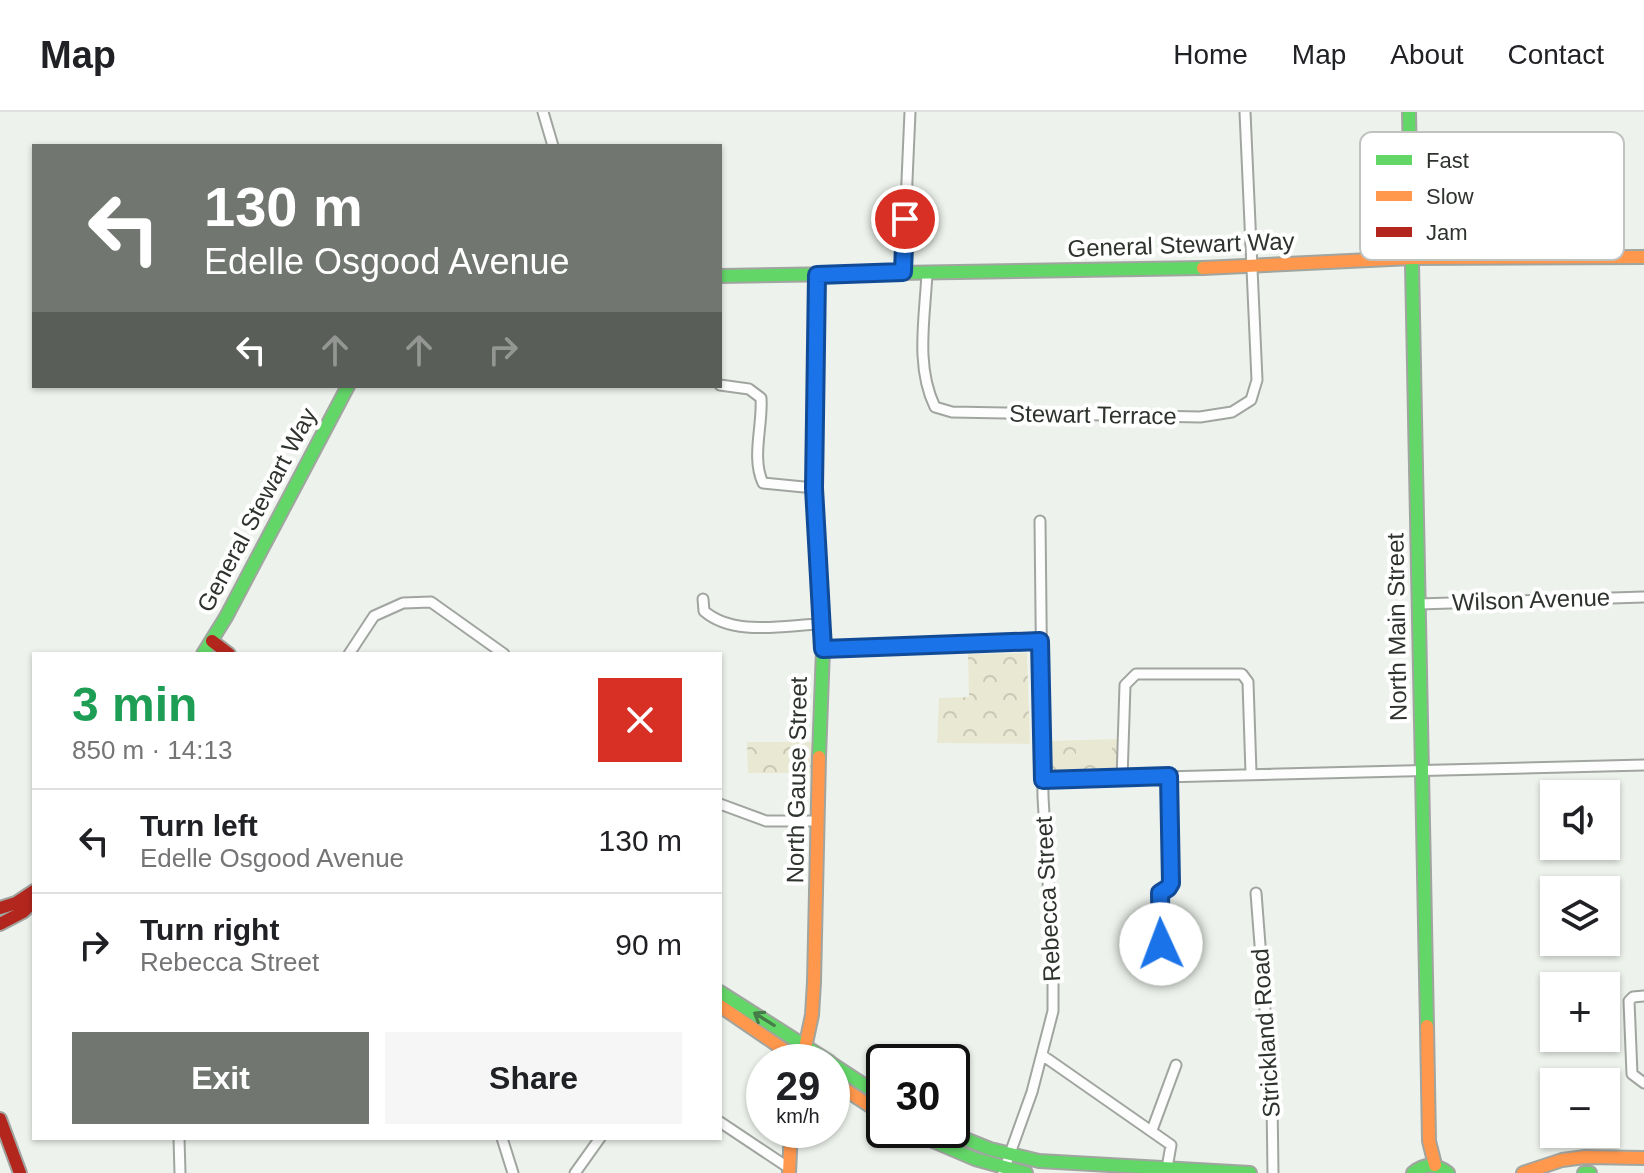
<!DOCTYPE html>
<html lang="en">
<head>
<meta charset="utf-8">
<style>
	body { margin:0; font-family:Arial,sans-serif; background:#f6f6f6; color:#202124; height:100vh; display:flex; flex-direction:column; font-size:30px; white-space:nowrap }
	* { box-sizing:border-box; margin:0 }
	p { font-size:26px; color:#757577 }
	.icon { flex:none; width:44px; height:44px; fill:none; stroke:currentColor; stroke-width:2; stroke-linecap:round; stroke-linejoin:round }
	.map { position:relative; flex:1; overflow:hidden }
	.panel { position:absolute; left:32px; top:540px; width:690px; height:488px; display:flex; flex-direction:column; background:#fff; border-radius:0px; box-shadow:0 2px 6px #0004 }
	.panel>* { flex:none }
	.hud { position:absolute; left:32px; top:32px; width:690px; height:244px; border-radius:0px; box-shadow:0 2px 6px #0004; background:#717670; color:#fff; overflow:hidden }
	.tools { position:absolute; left:1540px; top:668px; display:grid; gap:16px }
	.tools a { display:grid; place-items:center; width:80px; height:80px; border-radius:0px; background:#fff; box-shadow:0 2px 6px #0004; font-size:40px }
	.speed { position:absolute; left:746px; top:932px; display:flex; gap:16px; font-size:40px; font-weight:700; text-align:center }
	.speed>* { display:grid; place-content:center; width:104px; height:104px; border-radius:50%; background:#fff; box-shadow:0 2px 6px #0004; line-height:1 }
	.speed small { font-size:20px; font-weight:400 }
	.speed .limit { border:4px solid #111; border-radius:12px; background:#fff; color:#111 }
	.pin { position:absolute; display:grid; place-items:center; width:68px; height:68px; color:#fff; margin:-34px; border:4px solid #fff; border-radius:50%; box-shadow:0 2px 8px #0007 }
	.me { position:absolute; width:88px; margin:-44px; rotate:358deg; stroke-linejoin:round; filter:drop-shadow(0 0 6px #0008) }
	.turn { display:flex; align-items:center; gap:28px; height:168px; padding:0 40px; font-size:36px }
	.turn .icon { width:104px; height:104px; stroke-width:2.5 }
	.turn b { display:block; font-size:56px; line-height:68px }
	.lanes { display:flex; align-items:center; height:76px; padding:0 40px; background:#0003; justify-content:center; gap:40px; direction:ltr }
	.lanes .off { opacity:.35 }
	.round { display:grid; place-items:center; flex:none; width:84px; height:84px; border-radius:0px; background:#f6f6f6 }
	.head { display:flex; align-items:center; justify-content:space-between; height:136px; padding:0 40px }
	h1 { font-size:48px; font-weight:800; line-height:60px; color:#1e9e55 }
	.primary-button { display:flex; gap:16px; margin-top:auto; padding:16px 40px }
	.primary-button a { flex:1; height:92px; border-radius:0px; background:#717670; color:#fff; font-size:32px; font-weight:800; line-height:92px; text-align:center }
	.primary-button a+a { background:#f6f6f6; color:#202124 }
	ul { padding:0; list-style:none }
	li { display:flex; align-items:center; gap:24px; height:104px; padding:0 40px; border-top:2px solid #e0e0e0 }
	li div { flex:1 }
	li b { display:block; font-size:30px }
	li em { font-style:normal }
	header { display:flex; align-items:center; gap:48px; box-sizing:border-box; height:112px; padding:0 40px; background:#fff; border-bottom:2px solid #e0e0e0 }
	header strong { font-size:38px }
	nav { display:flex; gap:44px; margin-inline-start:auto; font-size:28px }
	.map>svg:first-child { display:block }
	.park { fill:url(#park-crowns) }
	.pitch { fill:#e9e9d3 }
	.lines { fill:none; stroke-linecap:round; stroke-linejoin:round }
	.street-casing { stroke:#a1a5a0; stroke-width:13 }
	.fast-casing { stroke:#a1a5a0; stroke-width:16 }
	.slow-casing { stroke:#a1a5a0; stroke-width:16 }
	.jam-casing { stroke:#a1a5a0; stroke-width:16 }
	.street { stroke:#fcfdfc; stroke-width:9 }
	.fast { stroke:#63d668; stroke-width:12 }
	.slow { stroke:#ff974d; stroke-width:12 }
	.jam { stroke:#b3261e; stroke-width:12 }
	.oneway { stroke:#467c48 }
	.route-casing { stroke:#114b97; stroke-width:20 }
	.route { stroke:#1a73e8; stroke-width:14 }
	.labels { text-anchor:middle; stroke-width:8; stroke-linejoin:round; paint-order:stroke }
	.street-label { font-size:24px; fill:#2e332e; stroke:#fff }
	.key { fill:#fff; stroke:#c0c2c0; stroke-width:2 }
	.key-label { font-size:22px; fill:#2e332e }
</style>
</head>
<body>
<header>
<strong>Map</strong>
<nav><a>Home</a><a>Map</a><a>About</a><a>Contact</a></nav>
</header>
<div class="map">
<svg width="1644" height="1061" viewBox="0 0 1644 1061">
	<defs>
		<pattern id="park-crowns" width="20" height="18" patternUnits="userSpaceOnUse" patternTransform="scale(2)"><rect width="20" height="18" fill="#e9e9d3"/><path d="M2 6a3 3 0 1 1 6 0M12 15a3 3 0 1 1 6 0" fill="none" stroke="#c8c8b5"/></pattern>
	</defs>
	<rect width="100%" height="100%" fill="#edf3ec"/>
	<path class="park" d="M1027,541L1030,632L937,631L939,586L969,585L968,542Z
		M1118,627L1119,662L1048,663V629Z
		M747,630H812L813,661H748Z"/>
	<path class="pitch" d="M1076,634L1112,635V653H1076Z"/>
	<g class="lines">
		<g class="street-casing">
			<path id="street" d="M543,0L553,34
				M903,160L910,0
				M927,161C925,205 915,254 935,295L952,300L1200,305L1232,300L1251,288L1257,268L1245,0
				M720,273L749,277L761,286C763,313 751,346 763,371L814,376
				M703,487L704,499C734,525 784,513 821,512
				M1418,492L1644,485
				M823,537L1040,529
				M349,542L374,504L403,491L431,490L504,542
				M1122,667L1125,573L1136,562H1242L1248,570L1251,661
				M1043,668L1644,653
				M720,692L766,709H816
				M1256,781L1272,988L1273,1061
				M1130,836L1158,835L1162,828L1160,781L1168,776L1171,771L1169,664
				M1644,884L1633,885L1629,889L1632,962L1644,971
				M1042,943L1171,1033L1167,1056
				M720,1010L789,1056
				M1152,1018L1176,953
				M179,1026L180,1061
				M502,1026L513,1061
				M575,1061L600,1026
				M1003,1061L1032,980L1053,899V855L1043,685L1040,409"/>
		</g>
		<g class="fast-casing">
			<path id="fast" d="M1409,0L1427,914
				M817,163L814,376L823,537L819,645
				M720,164L1203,156
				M203,542L226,505L348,274
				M720,880L830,950
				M832,952L884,986
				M907,1018L975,1047L1026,1061
				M943,1018L990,1037L1039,1049L1250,1061
				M1413,1061C1425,1051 1436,1052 1448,1061
				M1584,1061H1590"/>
		</g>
		<g class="slow-casing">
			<path id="slow" d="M1203,156L1412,146L1644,145
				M720,894L802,950L812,903L814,870L819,645
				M1427,914L1429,1029L1435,1053
				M832,969L884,1003
				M789,1061L791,1018
				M1523,1061L1562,1048L1585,1045L1644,1046"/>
		</g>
		<g class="jam-casing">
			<path id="jam" d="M212,529L229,542
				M0,796L16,791L34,779
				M0,812L23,800L34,789
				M0,1007L20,1061"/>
		</g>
		<use href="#street" class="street"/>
		<use href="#fast" class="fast"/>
		<use href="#slow" class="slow"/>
		<use href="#jam" class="jam"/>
	</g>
	<defs><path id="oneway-shaft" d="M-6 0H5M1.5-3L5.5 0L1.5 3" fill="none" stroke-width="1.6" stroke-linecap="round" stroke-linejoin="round" transform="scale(2)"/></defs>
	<use class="oneway" href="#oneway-shaft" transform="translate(764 907) rotate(-148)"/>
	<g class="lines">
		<g class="route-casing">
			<path id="route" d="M905,107L903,160L817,163L814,376L823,537L1040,529L1043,668L1169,664L1171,771L1168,776L1160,781L1161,832"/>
		</g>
		<use href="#route" class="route"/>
	</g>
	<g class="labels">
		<g class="street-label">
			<text transform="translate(1181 133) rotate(-2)" y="8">General Stewart Way</text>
			<text transform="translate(1093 303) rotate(1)" y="8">Stewart Terrace</text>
			<text transform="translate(257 398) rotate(-62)" y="8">General Stewart Way</text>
			<text transform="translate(1531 488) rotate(-2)" y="8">Wilson Avenue</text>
			<text transform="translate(1397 515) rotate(-91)" y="8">North Main Street</text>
			<text transform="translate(797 668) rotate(-89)" y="8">North Gause Street</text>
			<text transform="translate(1048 787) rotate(-93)" y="8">Rebecca Street</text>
			<text transform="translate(1266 921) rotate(-94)" y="8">Strickland Road</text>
		</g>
	</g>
	<rect x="1360" y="20" width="264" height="128" rx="12" class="key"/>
	<rect x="1376" y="43" width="36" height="10" fill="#63d668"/>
	<rect x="1376" y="79" width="36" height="10" fill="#ff974d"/>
	<rect x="1376" y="115" width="36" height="10" fill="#b3261e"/>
	<g class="key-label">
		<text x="1426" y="56">Fast</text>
		<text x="1426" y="92">Slow</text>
		<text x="1426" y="128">Jam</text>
	</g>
</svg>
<div class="tools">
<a><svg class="icon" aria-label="sound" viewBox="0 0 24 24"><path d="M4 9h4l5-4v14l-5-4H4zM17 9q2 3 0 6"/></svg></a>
<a><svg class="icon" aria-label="layers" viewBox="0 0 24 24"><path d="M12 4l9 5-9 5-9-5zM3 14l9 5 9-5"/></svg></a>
<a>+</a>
<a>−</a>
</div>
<div class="speed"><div>29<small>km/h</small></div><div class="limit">30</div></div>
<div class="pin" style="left:905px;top:107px;background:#d93025"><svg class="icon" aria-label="arrive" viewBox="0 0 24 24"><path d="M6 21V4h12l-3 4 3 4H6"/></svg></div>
<svg class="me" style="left:1161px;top:832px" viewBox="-20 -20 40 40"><circle r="19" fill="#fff"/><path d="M0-13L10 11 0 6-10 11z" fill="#1a73e8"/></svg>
<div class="hud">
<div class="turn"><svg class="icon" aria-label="left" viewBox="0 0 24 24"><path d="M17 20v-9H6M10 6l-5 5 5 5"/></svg><div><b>130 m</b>Edelle Osgood Avenue</div></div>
<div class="lanes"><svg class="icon" aria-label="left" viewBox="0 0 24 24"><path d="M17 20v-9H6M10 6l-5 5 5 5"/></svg><svg class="icon off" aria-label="ahead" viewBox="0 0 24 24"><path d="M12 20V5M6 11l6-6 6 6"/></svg><svg class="icon off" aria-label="ahead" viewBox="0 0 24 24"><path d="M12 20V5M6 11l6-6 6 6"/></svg><svg class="icon off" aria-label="right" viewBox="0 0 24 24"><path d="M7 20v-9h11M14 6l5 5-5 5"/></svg></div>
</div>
<section class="panel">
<div class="head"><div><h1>3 min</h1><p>850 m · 14:13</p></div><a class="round" style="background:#d93025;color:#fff"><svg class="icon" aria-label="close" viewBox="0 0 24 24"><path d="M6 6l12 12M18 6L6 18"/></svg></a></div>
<ul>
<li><svg class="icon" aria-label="left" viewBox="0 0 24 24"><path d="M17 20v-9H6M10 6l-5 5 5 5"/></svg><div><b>Turn left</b><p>Edelle Osgood Avenue</p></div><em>130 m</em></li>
<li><svg class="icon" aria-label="right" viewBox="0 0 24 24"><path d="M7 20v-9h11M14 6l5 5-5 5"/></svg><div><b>Turn right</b><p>Rebecca Street</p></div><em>90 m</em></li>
</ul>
<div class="primary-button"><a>Exit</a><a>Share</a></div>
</section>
</div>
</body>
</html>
